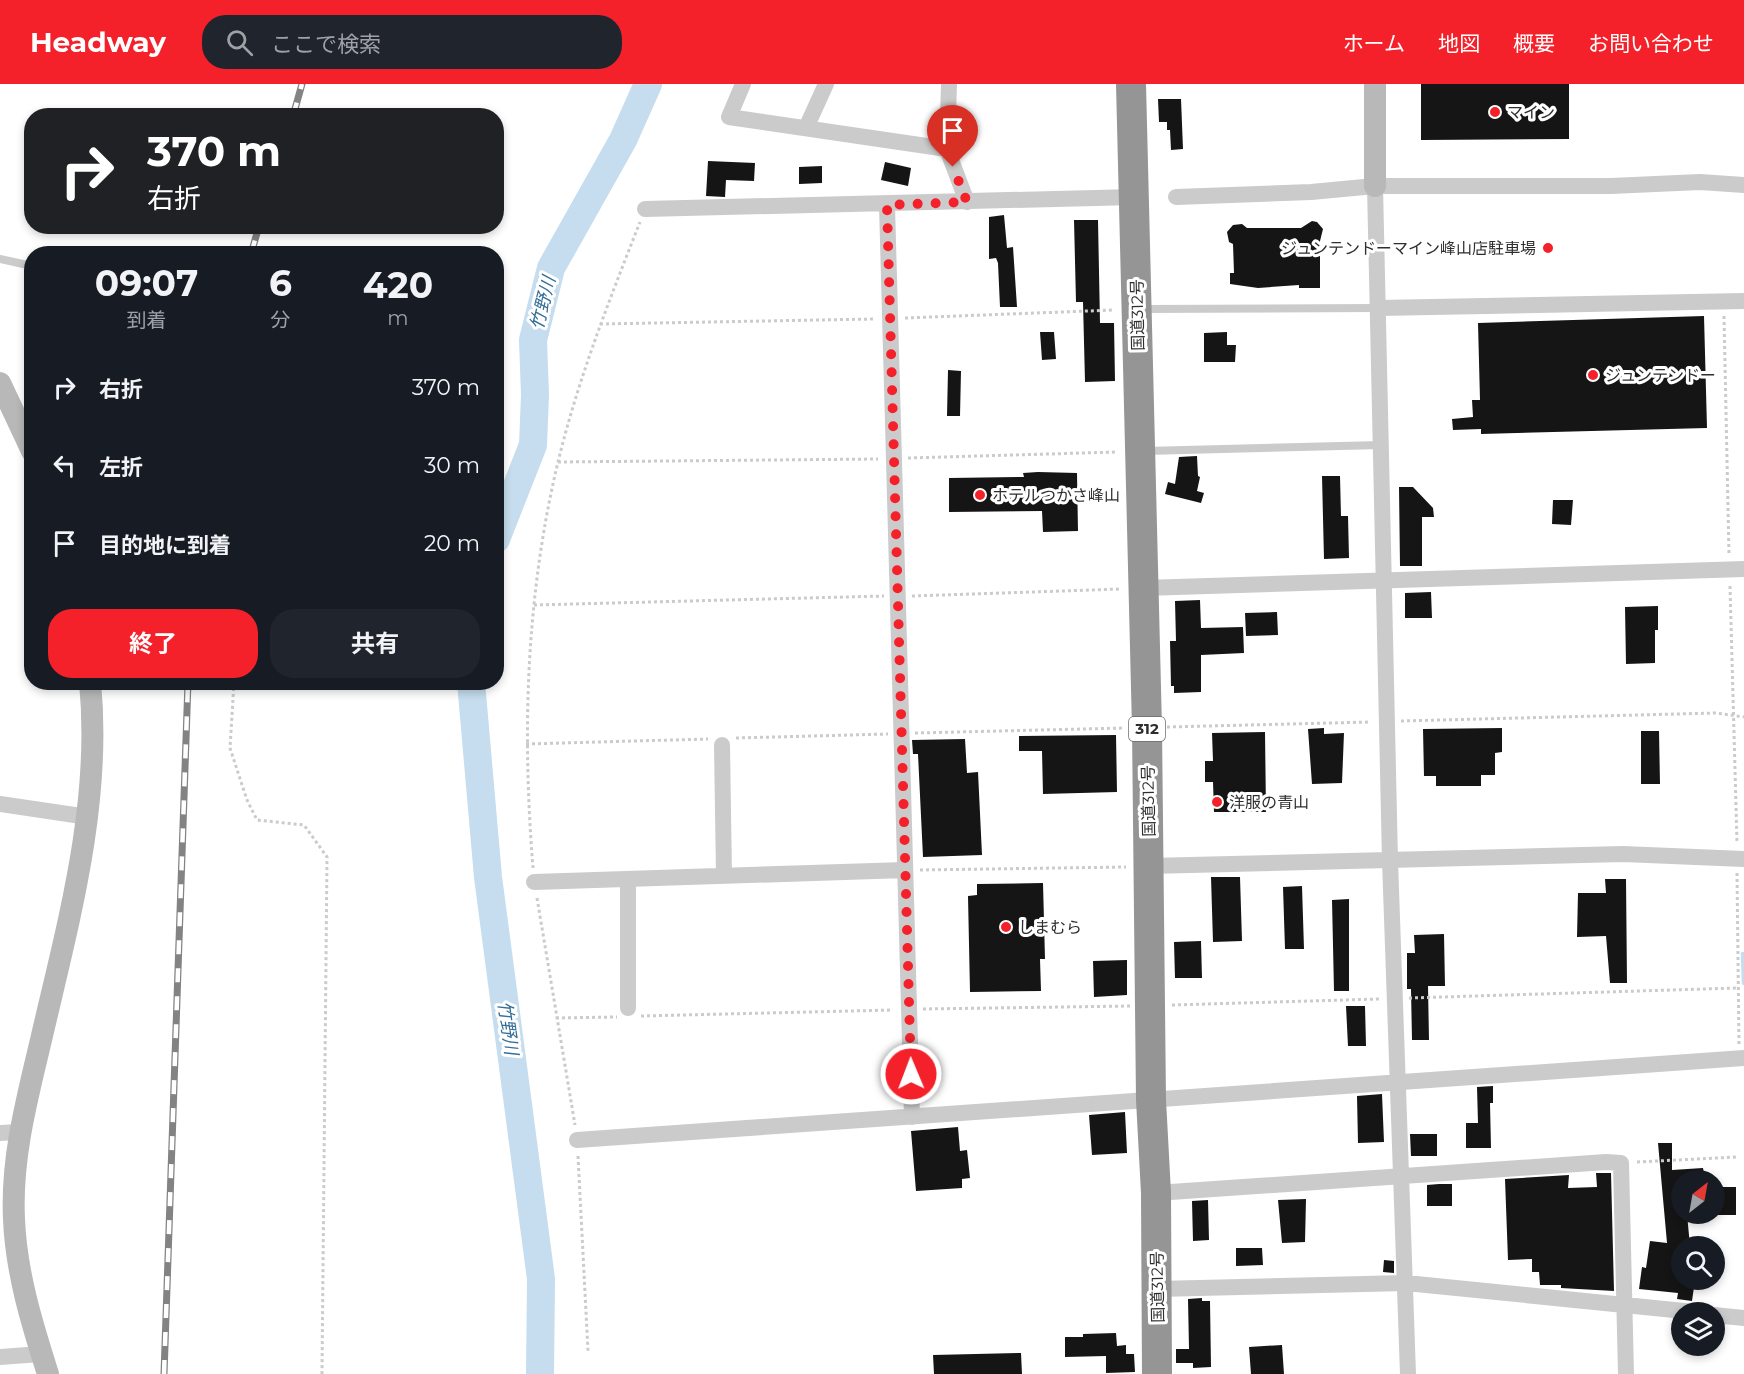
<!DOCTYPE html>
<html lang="ja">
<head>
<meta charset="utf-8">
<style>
	body { margin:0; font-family:Montserrat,"Noto Sans JP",sans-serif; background:#20242c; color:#f1f3f6; height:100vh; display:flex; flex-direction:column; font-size:22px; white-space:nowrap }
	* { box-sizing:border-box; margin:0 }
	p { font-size:20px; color:#9ea1a6 }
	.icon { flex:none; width:33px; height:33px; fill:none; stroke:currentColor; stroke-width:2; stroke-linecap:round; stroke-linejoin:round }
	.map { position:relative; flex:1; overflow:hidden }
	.sheet { position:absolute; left:24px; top:162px; width:480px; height:444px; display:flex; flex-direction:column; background:#171b24; border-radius:24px; box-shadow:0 3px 9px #0003 }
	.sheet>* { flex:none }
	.banner { position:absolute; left:24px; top:24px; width:480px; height:126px; border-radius:24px; box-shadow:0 3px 9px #0003; background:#202124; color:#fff; overflow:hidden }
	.needle { width:39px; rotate:31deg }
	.fabs { position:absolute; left:1671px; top:1086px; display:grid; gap:12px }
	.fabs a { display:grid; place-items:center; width:54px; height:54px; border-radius:50%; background:#171b24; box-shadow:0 3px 9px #0003; font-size:30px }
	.pin { position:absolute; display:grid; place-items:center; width:51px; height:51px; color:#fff; margin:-62px -26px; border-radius:50% 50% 50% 0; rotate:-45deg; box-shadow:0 0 6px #0007 }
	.pin .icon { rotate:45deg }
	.me { position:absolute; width:66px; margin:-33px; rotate:359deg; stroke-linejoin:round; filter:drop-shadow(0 0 4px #0008) }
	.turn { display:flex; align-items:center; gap:21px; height:126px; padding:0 24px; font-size:27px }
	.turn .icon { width:78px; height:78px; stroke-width:2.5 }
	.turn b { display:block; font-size:42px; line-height:51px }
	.eta { display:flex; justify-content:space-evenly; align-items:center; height:102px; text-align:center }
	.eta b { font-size:36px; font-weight:700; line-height:42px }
	.action { display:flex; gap:12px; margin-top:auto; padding:12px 24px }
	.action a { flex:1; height:69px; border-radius:24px; background:#f4212b; color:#fff; font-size:24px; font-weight:700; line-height:69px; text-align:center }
	.action a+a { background:#20242c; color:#f1f3f6 }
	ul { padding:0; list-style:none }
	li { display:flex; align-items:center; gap:18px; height:78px; padding:0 24px }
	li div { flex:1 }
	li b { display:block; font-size:22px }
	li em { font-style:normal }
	header { display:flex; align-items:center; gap:36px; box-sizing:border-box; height:84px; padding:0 30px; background:#f4212b; color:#fff }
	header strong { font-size:28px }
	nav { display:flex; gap:33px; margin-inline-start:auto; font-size:21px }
	.search { width:420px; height:54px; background:#20242c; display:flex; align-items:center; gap:15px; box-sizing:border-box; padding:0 21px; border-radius:24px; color:#9ea1a6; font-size:22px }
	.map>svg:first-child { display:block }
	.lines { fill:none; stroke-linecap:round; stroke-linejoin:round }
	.stream { stroke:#c5ddee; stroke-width:4.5 }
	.river { stroke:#c5ddee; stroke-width:28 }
	.building { fill:#151515 }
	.path { stroke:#cbcbcb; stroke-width:3; stroke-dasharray:3 3; stroke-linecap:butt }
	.lane { stroke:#cbcbcb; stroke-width:8 }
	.street { stroke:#cbcbcb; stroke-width:16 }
	.secondary { stroke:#b8b8b8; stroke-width:22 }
	.highway { stroke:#959595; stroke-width:30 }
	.rail-casing { stroke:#838383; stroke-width:7 }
	.rail { stroke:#fff; stroke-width:4.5; stroke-dasharray:14; stroke-linecap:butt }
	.route { stroke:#f4212b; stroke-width:10; stroke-dasharray:0 18 }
	.poi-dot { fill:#f4212b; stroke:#fff; stroke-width:2 }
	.labels { text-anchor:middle; stroke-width:6; stroke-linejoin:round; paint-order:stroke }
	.shield { fill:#fff; stroke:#6d6d6d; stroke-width:1.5 }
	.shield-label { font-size:15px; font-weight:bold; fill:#2e2e2e }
	.poi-label { font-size:16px; fill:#2e2e2e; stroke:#fff; text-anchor:start }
	.street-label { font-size:16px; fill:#2e2e2e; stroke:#fff }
	.water-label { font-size:18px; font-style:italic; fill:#356f97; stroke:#fff }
</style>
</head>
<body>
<header>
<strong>Headway</strong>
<div class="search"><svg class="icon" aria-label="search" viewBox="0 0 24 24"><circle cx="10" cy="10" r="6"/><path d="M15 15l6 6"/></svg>ここで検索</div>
<nav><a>ホーム</a><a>地図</a><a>概要</a><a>お問い合わせ</a></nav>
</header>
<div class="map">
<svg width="1744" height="1290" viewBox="0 0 1744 1290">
	<rect width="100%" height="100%" fill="#fff"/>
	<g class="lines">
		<path class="stream" d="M1743,870L1744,899"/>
		<path class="river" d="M496,455L533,361L535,311L533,256L551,184L623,56L648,0
			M471,598L488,793L541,1195L540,1290"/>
	</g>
	<path class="building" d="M1421,0H1569V55L1421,56Z
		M1158,15H1181L1183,65L1171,66L1170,46H1167V38H1159Z
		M708,77L755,79L754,97L726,96L725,113L706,112Z
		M885,78L911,84L908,102L881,96Z
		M822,82V99L799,100V83Z
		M1004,131L1007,164L1013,163L1017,223H1000L998,179L996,174L989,175V133Z
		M1074,136H1098L1100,239H1114L1115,297L1085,298L1083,218H1076Z
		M1312,137L1317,138L1323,145L1320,157V204H1299V201L1258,204L1230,200V189H1234L1233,160L1229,158L1227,148L1233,141L1242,140L1247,144H1301Z
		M1704,232L1707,344L1481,350V345L1453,346L1452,335L1473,333L1472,316H1480L1478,239Z
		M1040,248H1054L1056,275L1042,276Z
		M1227,248V261H1236L1235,278H1204V249Z
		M948,286L961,287L960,332H947Z
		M1197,372L1198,392L1200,393L1197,407L1204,409L1201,419L1165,410L1168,398L1175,400L1179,373Z
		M1038,388L1077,389L1078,447L1043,448L1042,427L949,428V394L1024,393L1023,389Z
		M1322,392H1340L1341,432H1348L1349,474L1324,475Z
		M1399,403H1413L1433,424L1434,433H1422V482H1400Z
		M1553,416H1573L1571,441L1552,440Z
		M1431,508L1432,534H1405V509Z
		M1200,516L1201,544L1243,543L1244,569L1201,571V608L1174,609V602H1171L1170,557H1176L1175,517Z
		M1658,522V546H1655V579L1626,580L1625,523Z
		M1277,528L1278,551L1246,552L1245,529Z
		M1324,644V650L1344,649L1342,699L1312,700L1308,645Z
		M1502,644V668L1495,669V691H1481V702H1436V692H1424L1423,645Z
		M1641,647H1659L1660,700H1641Z
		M1265,648L1266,728H1214L1213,698H1205V677H1213L1212,649Z
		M1116,651L1117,708L1043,710L1042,667H1019V652Z
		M965,655L967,689L978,688L982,771L923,773L918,670H913L912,656Z
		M1211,793H1240L1242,857L1213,858Z
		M1605,795H1626L1627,899H1610L1606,852L1577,853L1578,809H1606Z
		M1043,799L1045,875H1040L1041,907L970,908L968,812L977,811V800Z
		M1302,802L1304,865H1285L1283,803Z
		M1349,815V907H1334L1332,816Z
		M1444,850L1445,902H1428L1429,956H1412L1411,905H1407V869H1415L1414,851Z
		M1201,857L1202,894H1175L1174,858Z
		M1127,876V911L1094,913L1093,877Z
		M1346,922H1365L1366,962H1348Z
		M1493,1002V1019H1490L1491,1064H1466V1039H1478L1477,1003Z
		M1382,1010L1384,1058L1358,1059L1357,1012Z
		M1125,1028L1127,1069L1092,1071L1089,1031Z
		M958,1043L960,1067L967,1066L970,1094L962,1095V1104L916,1107L911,1047Z
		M1410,1050H1437V1072H1411Z
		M1658,1059H1672V1086L1703,1084L1705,1096H1682V1130H1687L1690,1162H1682V1196H1695L1692,1217L1677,1215L1678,1209L1639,1205L1642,1183L1646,1184L1650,1157L1667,1159Z
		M1596,1089H1611L1614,1207L1561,1204V1201H1540L1539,1188H1532V1175L1508,1176L1505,1095L1569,1091L1568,1104L1597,1103Z
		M1439,1100H1452V1122H1427V1101Z
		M1714,1103H1736V1131H1714Z
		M1306,1115L1305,1158L1282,1159L1278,1116Z
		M1208,1116L1209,1156L1193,1157L1192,1117Z
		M1236,1164H1262L1263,1181L1236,1182Z
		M1384,1176L1394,1177V1189L1383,1188Z
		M1202,1214V1217H1210L1211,1283L1193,1284V1279H1176V1265H1189L1188,1215Z
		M1116,1249L1117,1262L1126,1261V1270H1134L1135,1288L1106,1289V1272L1065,1273V1253H1083V1250Z
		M1282,1261L1284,1290H1251L1249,1263Z
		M1021,1269L1022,1290H934L933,1271Z"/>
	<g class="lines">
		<path class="path" d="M1724,232L1729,471
			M905,234L1114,226
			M600,240L874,235
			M908,374L1118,368
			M558,378L878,375
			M1730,502L1737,759
			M912,512L1121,505
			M534,521L884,512
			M234,598L230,664L247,716L257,736L304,741L327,773L322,1290
			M1401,637L1716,629L1744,633
			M1167,643L1371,638
			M915,649L1125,644
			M736,654L888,650
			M526,660L708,655
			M533,784C522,648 526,511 558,378C578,295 609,217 640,138
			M920,786L1126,783
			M1737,789L1739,960
			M537,814L575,1041
			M1409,914L1737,904
			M1172,921L1379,915
			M923,925L1130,922
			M641,932L893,926
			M556,934L617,933
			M578,1072L588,1267
			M1637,1078L1737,1073"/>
		<path class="lane" d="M0,175L32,182
			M1141,225L1378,224
			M1145,367L1381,361"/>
		<path class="street" d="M743,0L729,33L947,65
			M949,0L947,65L967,118
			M806,44L826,0
			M1375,102L1390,777L1408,1290
			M1176,113L1311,108L1375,102H1611L1700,98L1744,101
			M887,121L912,1033
			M645,125L1135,113
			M1378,224L1744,217
			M1144,504L1744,485
			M722,661L724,792
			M0,720L88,733
			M1149,782L1623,770L1744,775
			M628,795V924
			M534,798L905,786
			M0,1049L19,1048
			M577,1056L1744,974
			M1156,1109L1606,1078L1621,1079L1626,1290
			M1157,1205L1406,1199L1694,1228
			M1714,1231L1744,1234
			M0,1273L41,1270"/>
		<path class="secondary" d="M1375,0V102
			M0,299L32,367
			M48,1290C32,1240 16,1188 14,1135C11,1074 27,1015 41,956C68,839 102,720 90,598"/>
		<path class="highway" d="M1131,0L1147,644L1151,1016L1156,1109L1157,1290"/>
		<g class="rail-casing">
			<path id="rail" d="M293,32L302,0
				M251,170L259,142
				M164,1290L188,598"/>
		</g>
		<use href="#rail" class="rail"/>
	</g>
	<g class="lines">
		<path class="route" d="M911,990L887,121L967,118L953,83"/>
	</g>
	<g class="poi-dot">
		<circle cx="1495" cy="28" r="6"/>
		<circle cx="1548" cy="164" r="6"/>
		<circle cx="1593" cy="291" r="6"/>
		<circle cx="980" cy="411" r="6"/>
		<circle cx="1217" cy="718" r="6"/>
		<circle cx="1006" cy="843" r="6"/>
	</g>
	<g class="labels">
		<rect class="shield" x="1129" y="633" width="36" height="24" rx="4.5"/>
		<g class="shield-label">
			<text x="1147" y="650">312</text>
		</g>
		<g class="poi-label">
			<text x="1507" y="34">マイン</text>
			<text x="1536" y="170" text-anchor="end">ジュンテンドーマイン峰山店駐車場</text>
			<text x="1605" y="297">ジュンテンドー</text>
			<text x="992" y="417">ホテルつかさ峰山</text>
			<text x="1229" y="724">洋服の青山</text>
			<text x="1018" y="849">しまむら</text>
		</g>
		<g class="street-label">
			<text transform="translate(1137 231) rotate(-91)" y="6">国道312号</text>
			<text transform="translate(1148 717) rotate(-91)" y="6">国道312号</text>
			<text transform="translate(1157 1203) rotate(-91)" y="6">国道312号</text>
		</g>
		<g class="water-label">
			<text transform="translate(543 219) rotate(-76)" y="6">竹野川</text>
			<text transform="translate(508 944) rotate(82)" y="6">竹野川</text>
		</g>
	</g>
</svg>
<div class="fabs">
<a><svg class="needle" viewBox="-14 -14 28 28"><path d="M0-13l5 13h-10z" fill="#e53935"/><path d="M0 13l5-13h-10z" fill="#9ea1a6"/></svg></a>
<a><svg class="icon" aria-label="search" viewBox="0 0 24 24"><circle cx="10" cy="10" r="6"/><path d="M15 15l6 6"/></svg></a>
<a><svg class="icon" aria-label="layers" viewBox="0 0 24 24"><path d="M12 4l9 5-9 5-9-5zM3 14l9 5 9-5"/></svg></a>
</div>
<div class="pin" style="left:953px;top:83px;background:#d93025"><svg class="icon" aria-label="arrive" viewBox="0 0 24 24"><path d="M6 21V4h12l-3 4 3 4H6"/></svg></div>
<svg class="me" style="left:911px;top:990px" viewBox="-20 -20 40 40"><circle r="17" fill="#f4212b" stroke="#fff" stroke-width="3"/><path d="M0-11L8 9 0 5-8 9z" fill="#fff"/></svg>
<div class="banner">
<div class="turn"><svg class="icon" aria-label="right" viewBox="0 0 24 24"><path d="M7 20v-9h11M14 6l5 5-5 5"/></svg><div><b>370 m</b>右折</div></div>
</div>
<section class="sheet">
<div class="eta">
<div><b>09:07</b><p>到着</p></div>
<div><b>6</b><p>分</p></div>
<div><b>420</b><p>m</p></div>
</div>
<ul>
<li><svg class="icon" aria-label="right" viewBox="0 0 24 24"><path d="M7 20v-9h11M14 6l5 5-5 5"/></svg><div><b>右折</b></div><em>370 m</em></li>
<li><svg class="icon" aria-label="left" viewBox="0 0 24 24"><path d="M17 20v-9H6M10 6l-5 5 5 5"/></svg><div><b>左折</b></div><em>30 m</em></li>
<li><svg class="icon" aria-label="arrive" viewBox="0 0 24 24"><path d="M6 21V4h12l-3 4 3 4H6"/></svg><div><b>目的地に到着</b></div><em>20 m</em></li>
</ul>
<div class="action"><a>終了</a><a>共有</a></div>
</section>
</div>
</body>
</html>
